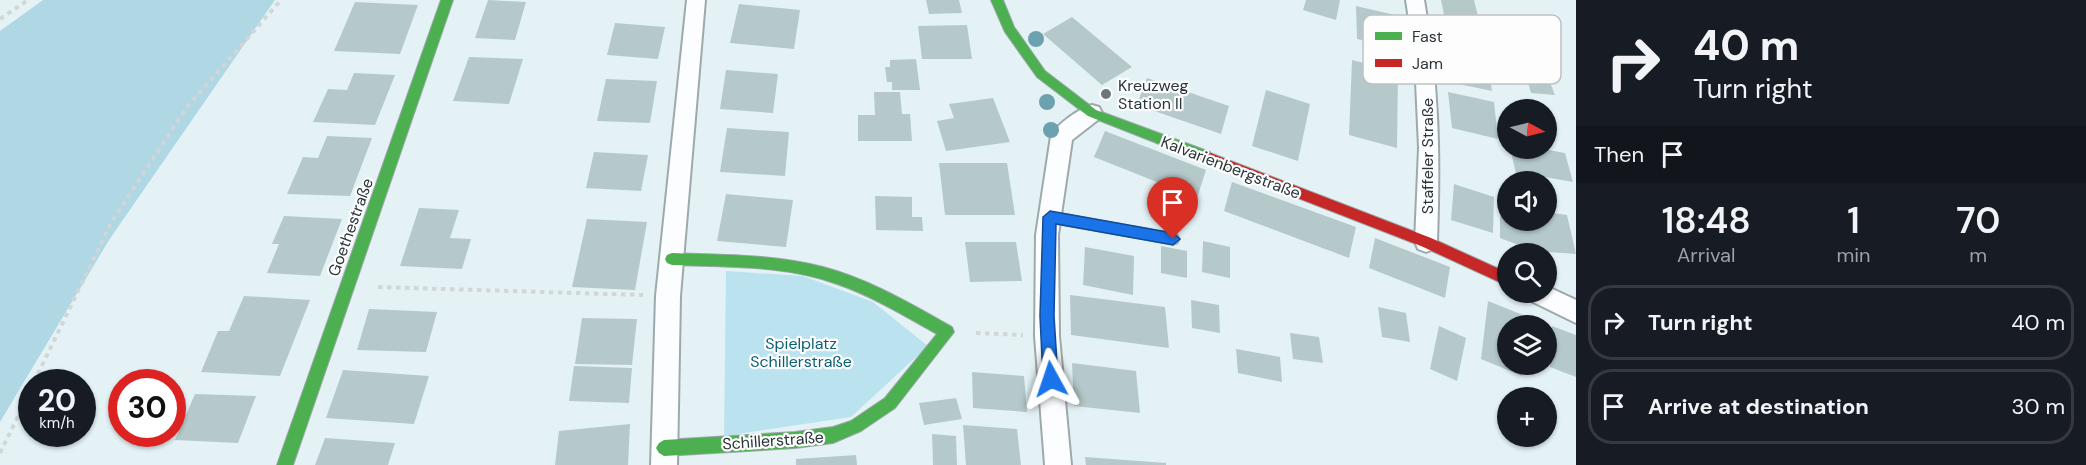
<!DOCTYPE html>
<html lang="en">
<head>
<meta charset="utf-8">
<style>
	body { margin:0; font-family:"DM Sans",sans-serif; background:#242831; color:#f1f3f6; height:100vh; display:flex; flex-direction:column; font-size:22px; white-space:nowrap }
	* { box-sizing:border-box; margin:0 }
	p { font-size:20px; color:#9ea1a6 }
	.icon { flex:none; width:33px; height:33px; fill:none; stroke:currentColor; stroke-width:2; stroke-linecap:round; stroke-linejoin:round }
	.map { position:relative; flex:1; overflow:hidden }
	.sheet { display:flex; flex-direction:column; background:#171b24; width:510px }
	.sheet>* { flex:none }
	.banner { background:#171b24; color:#f1f3f6; overflow:hidden }
	.needle { width:39px; rotate:97deg }
	.fabs { position:absolute; left:1497px; top:99px; display:grid; gap:12px }
	.fabs a { display:grid; place-items:center; width:60px; height:60px; border-radius:50%; background:#171b24; box-shadow:0 2px 4px #0004; font-size:30px }
	.speed { position:absolute; left:18px; top:369px; display:flex; gap:12px; font-size:30px; font-weight:700; text-align:center }
	.speed>* { display:grid; place-content:center; width:78px; height:78px; border-radius:50%; background:#171b24; box-shadow:0 2px 4px #0004; line-height:1 }
	.speed small { font-size:15px; font-weight:400 }
	.speed .limit { border:9px solid #d22; background:#fff; color:#111 }
	.pin { position:absolute; display:grid; place-items:center; width:51px; height:51px; color:#fff; margin:-62px -26px; border-radius:50% 50% 50% 0; rotate:-45deg; box-shadow:0 0 6px #0007 }
	.pin .icon { rotate:45deg }
	.me { position:absolute; width:66px; margin:-33px; rotate:355deg; stroke-linejoin:round; filter:drop-shadow(0 0 4px #0008) }
	.turn { display:flex; align-items:center; gap:21px; height:126px; padding:0 18px; font-size:27px }
	.turn .icon { width:78px; height:78px; stroke-width:2.5 }
	.turn b { display:block; font-size:42px; line-height:51px }
	.then { display:flex; align-items:center; height:57px; padding:0 18px; background:#0003; gap:12px; font-size:22px }
	.eta { display:flex; justify-content:space-evenly; align-items:center; height:102px; text-align:center }
	.eta b { font-size:36px; font-weight:600; line-height:42px }
	ul { padding:0; list-style:none }
	li { display:flex; align-items:center; gap:18px; height:75px; margin:0 12px 9px; padding:0 6px; border:3px solid #363941; border-radius:24px }
	li div { flex:1 }
	li b { display:block; font-size:22px }
	li em { font-style:normal }
	main { display:flex; flex:1; min-height:0 }
	.map>svg:first-child { display:block }
	.green { fill:#bbe2ef }
	.forest { fill:#afd7e4 }
	.building { fill:#b5c9cb }
	.lines { fill:none; stroke-linecap:round; stroke-linejoin:round }
	.lane-casing { stroke:#9ea9ad; stroke-width:3 }
	.street-casing { stroke:#9ea9ad; stroke-width:4 }
	.fast-casing { stroke:#9ea9ad; stroke-width:2 }
	.jam-casing { stroke:#9ea9ad; stroke-width:2 }
	.path { stroke:#d2d6d7; stroke-width:4; stroke-dasharray:4.5 4.5; stroke-linecap:butt }
	.lane { fill:#fbfdfe; fill-rule:evenodd }
	.street { fill:#fbfdfe; fill-rule:evenodd }
	.fast { fill:#4caf50; fill-rule:evenodd }
	.jam { fill:#c62828; fill-rule:evenodd }
	.tree { fill:#6ca1af }
	.route { fill:#1a73e8; stroke:#114b97; stroke-width:1.5 }
	.poi-dot { fill:#6b777b; stroke:#fdfdfd; stroke-width:2 }
	.labels { text-anchor:middle; stroke-width:4.5; stroke-linejoin:round; paint-order:stroke }
	.poi-label { font-size:16px; fill:#2a3539; stroke:#fdfdfd; text-anchor:start }
	.street-label { font-size:16px; fill:#2a3539; stroke:#fdfdfd }
	.park-label { font-size:16px; fill:#0a5f75; stroke:#fdfdfd }
	.key { fill:#fdfdfd; stroke:#bec1c2; stroke-width:1.5 }
	.key-label { font-size:16px; fill:#2a3539 }
</style>
</head>
<body>
<main>
<div class="map">
<svg width="1576" height="465" viewBox="0 0 1576 465">
	<rect width="100%" height="100%" fill="#e4f2f6"/>
	<path class="green" d="M726,271L803,276L873,302L928,346L851,417L724,436Z"/>
	<path class="forest" d="M43,0H275L109,240L0,422V31Z"/>
	<path class="building" d="M488,0L526,2L515,40L475,38Z
		M926,0H959L962,13L929,14Z
		M1306,0H1340L1336,20L1303,10Z
		M1441,0H1474L1480,24L1445,19Z
		M355,2L418,5L400,54L334,51Z
		M739,4L800,10L794,49L730,43Z
		M1356,6L1395,15L1396,47L1357,39Z
		M1072,17L1132,67L1102,85L1043,34Z
		M615,23L665,27L658,59L607,55Z
		M967,25L972,59H922L918,26Z
		M1446,28L1483,35L1492,91L1454,83Z
		M469,57L523,59L509,104L453,101Z
		M916,59L920,90H892V82H887L885,67H890V60Z
		M1352,60L1398,71L1397,148L1349,135Z
		M726,70L778,74L773,113L720,109Z
		M1525,72L1547,75L1555,95L1531,93Z
		M354,73L395,75L375,125L313,122L328,89L347,90Z
		M1147,78L1229,106L1221,134L1137,105Z
		M606,79L657,81L650,123L597,121Z
		M1266,90L1310,104L1298,161L1252,146Z
		M874,92H900L902,114H910L912,141H858V115H875Z
		M1448,92L1494,102L1498,139L1452,128Z
		M993,98L1010,142L946,151L937,121L954,118L949,104Z
		M727,128L789,132L785,176L720,172Z
		M1105,131L1206,170L1197,198L1094,157Z
		M327,136L372,138L350,196L287,194L303,157L318,158Z
		M1510,148H1537L1565,153L1573,182L1539,176L1541,182H1518Z
		M594,152L648,155L641,191L586,188Z
		M939,163H1007L1015,215H945Z
		M1232,182L1356,227L1349,258L1224,211Z
		M1454,184L1494,197L1493,233L1451,220Z
		M726,194L793,200L786,247L717,241Z
		M875,196L912,197V217H922L923,231L876,230Z
		M1500,201L1508,203V220H1546V212L1567,215L1576,254L1535,251L1500,238Z
		M419,208L459,210L450,238L471,239L462,269L400,266Z
		M284,216L342,219L320,276L267,273L279,244H272Z
		M587,219L647,222L635,290L572,287Z
		M1375,238L1450,267L1445,298L1369,268Z
		M1203,241L1230,247V278L1202,272Z
		M965,242H1016L1022,281L970,282Z
		M1161,246L1187,251V278L1161,273Z
		M1085,247L1134,256L1133,295L1083,285Z
		M1070,295L1165,307L1169,348L1071,335Z
		M244,296L310,300L280,376L201,372L218,331H229Z
		M1191,300L1219,305L1220,333L1192,328Z
		M1488,301L1528,317L1527,326H1508V364H1523L1522,376L1481,359Z
		M1378,307L1406,313L1410,342L1382,337Z
		M369,309L437,312L426,352L357,350Z
		M582,318L637,319L632,365L575,364Z
		M1439,326L1466,338L1457,381L1430,369Z
		M1552,326L1576,335V377L1550,367Z
		M1290,333L1319,337L1323,363L1293,359Z
		M1236,349L1280,357L1282,382L1238,373Z
		M1072,363L1136,371L1140,413L1074,406Z
		M574,366L632,368L629,403L569,401Z
		M343,370L429,376L414,424L326,418Z
		M972,372L1024,376L1027,412L973,408Z
		M195,394L256,396L238,443L175,440Z
		M956,398L962,419L924,425L919,403Z
		M630,424L628,465H555L559,431Z
		M963,425L1017,429L1021,465H966Z
		M932,434L956,436L957,465H933Z
		M325,438L395,443L388,465H315Z
		M856,455L857,465H796V459Z
		M1085,457L1166,463V465H1086Z"/>
	<g class="lines">
		<g class="lane-casing">
			<path id="lane" d="M1050,212L1173,234L1177,235L1179,239L1177,243L1173,244L1050,222L1046,221L1044,217L1046,213Z"/>
		</g>
		<g class="street-casing">
			<path id="street" d="M687,0H705L680,296L677,465H651L656,296Z
				M1406,0H1424C1439,85 1440,156 1437,242L1434,249L1426,252L1418,249L1415,242L1419,148L1415,60Z
				M1092,105L1099,107L1102,113L1099,119L1072,140L1058,235L1059,336L1071,465H1045L1035,336L1036,235L1051,136C1058,123 1079,109 1092,105Z
				M1546,286L1576,300V323L1527,299L1524,292H1546Z"/>
		</g>
		<g class="fast-casing">
			<path id="fast" d="M441,0H453L293,465H277Z
				M991,0H1003L1014,27L1045,71L1096,110L1210,152L1211,156L1210,160H1200L1088,116L1037,77L1005,32Z
				M672,253C722,255 774,254 823,267C869,279 911,304 952,327L954,332L895,408L861,431L833,443L795,448L664,456L659,453L656,448L659,443L664,440L795,432L833,427L851,421L885,398L937,334C905,316 872,296 837,284C785,265 727,267 672,265L667,263L665,259L667,255Z"/>
		</g>
		<g class="jam-casing">
			<path id="jam" d="M1205,151L1431,238L1508,273V286L1421,246L1200,160L1199,156Z"/>
		</g>
		<path class="path" d="M0,19L28,0
			M378,287L643,295
			M976,333L1023,335
			M34,382L111,223L187,107L281,0
			M0,453L32,388"/>
		<use href="#lane" class="lane"/>
		<use href="#street" class="street"/>
		<use href="#fast" class="fast"/>
		<use href="#jam" class="jam"/>
	</g>
	<g class="tree">
		<circle cx="1036" cy="39" r="8"/>
		<circle cx="1047" cy="102" r="8"/>
		<circle cx="1051" cy="130" r="8"/>
	</g>
	<path class="route" d="M1050,211L1173,233L1180,239L1173,245L1056,224L1054,316L1058,379L1056,384L1051,386L1046,384L1043,379L1040,316L1043,217Z"/>
	<circle class="poi-dot" cx="1106" cy="94" r="6"/>
	<g class="labels">
		<g class="poi-label">
			<text x="1118" y="91">Kreuzweg<tspan x="1118" dy="18">Station II</tspan></text>
		</g>
		<g class="street-label">
			<text transform="translate(1427 156) rotate(-90)" y="6">Staffeler Straße</text>
			<text transform="translate(1231 167) rotate(21)" y="6">Kalvarienbergstraße</text>
			<text transform="translate(350 227) rotate(-70)" y="6">Goethestraße</text>
			<text transform="translate(773 440) rotate(-4)" y="6">Schillerstraße</text>
		</g>
		<g class="park-label">
			<text x="801" y="349">Spielplatz<tspan x="801" dy="18">Schillerstraße</tspan></text>
		</g>
	</g>
	<rect x="1363" y="15" width="198" height="69" rx="9" class="key"/>
	<rect x="1375" y="32" width="27" height="8" fill="#4caf50"/>
	<rect x="1375" y="59" width="27" height="8" fill="#c62828"/>
	<g class="key-label">
		<text x="1412" y="42">Fast</text>
		<text x="1412" y="69">Jam</text>
	</g>
</svg>
<div class="fabs">
<a><svg class="needle" viewBox="-14 -14 28 28"><path d="M0-13l5 13h-10z" fill="#e53935"/><path d="M0 13l5-13h-10z" fill="#9ea1a6"/></svg></a>
<a><svg class="icon" aria-label="sound" viewBox="0 0 24 24"><path d="M4 9h4l5-4v14l-5-4H4zM17 9q2 3 0 6"/></svg></a>
<a><svg class="icon" aria-label="search" viewBox="0 0 24 24"><circle cx="10" cy="10" r="6"/><path d="M15 15l6 6"/></svg></a>
<a><svg class="icon" aria-label="layers" viewBox="0 0 24 24"><path d="M12 4l9 5-9 5-9-5zM3 14l9 5 9-5"/></svg></a>
<a>+</a>
</div>
<div class="speed"><div>20<small>km/h</small></div><div class="limit">30</div></div>
<div class="pin" style="left:1173px;top:239px;background:#d93025"><svg class="icon" aria-label="arrive" viewBox="0 0 24 24"><path d="M6 21V4h12l-3 4 3 4H6"/></svg></div>
<svg class="me" style="left:1051px;top:379px" viewBox="-20 -20 40 40"><path d="M0-17L14 15 0 8-14 15z" fill="#1a73e8" stroke="#fff" stroke-width="4"/></svg>
</div>
<section class="sheet">
<div class="banner">
<div class="turn"><svg class="icon" aria-label="right" viewBox="0 0 24 24"><path d="M7 20v-9h11M14 6l5 5-5 5"/></svg><div><b>40 m</b>Turn right</div></div>
<div class="then">Then<svg class="icon" aria-label="arrive" viewBox="0 0 24 24"><path d="M6 21V4h12l-3 4 3 4H6"/></svg></div>
</div>
<div class="eta">
<div><b>18:48</b><p>Arrival</p></div>
<div><b>1</b><p>min</p></div>
<div><b>70</b><p>m</p></div>
</div>
<ul>
<li><svg class="icon" aria-label="right" viewBox="0 0 24 24"><path d="M7 20v-9h11M14 6l5 5-5 5"/></svg><div><b>Turn right</b></div><em>40 m</em></li>
<li><svg class="icon" aria-label="arrive" viewBox="0 0 24 24"><path d="M6 21V4h12l-3 4 3 4H6"/></svg><div><b>Arrive at destination</b></div><em>30 m</em></li>
</ul>
</section>
</main>
</body>
</html>
